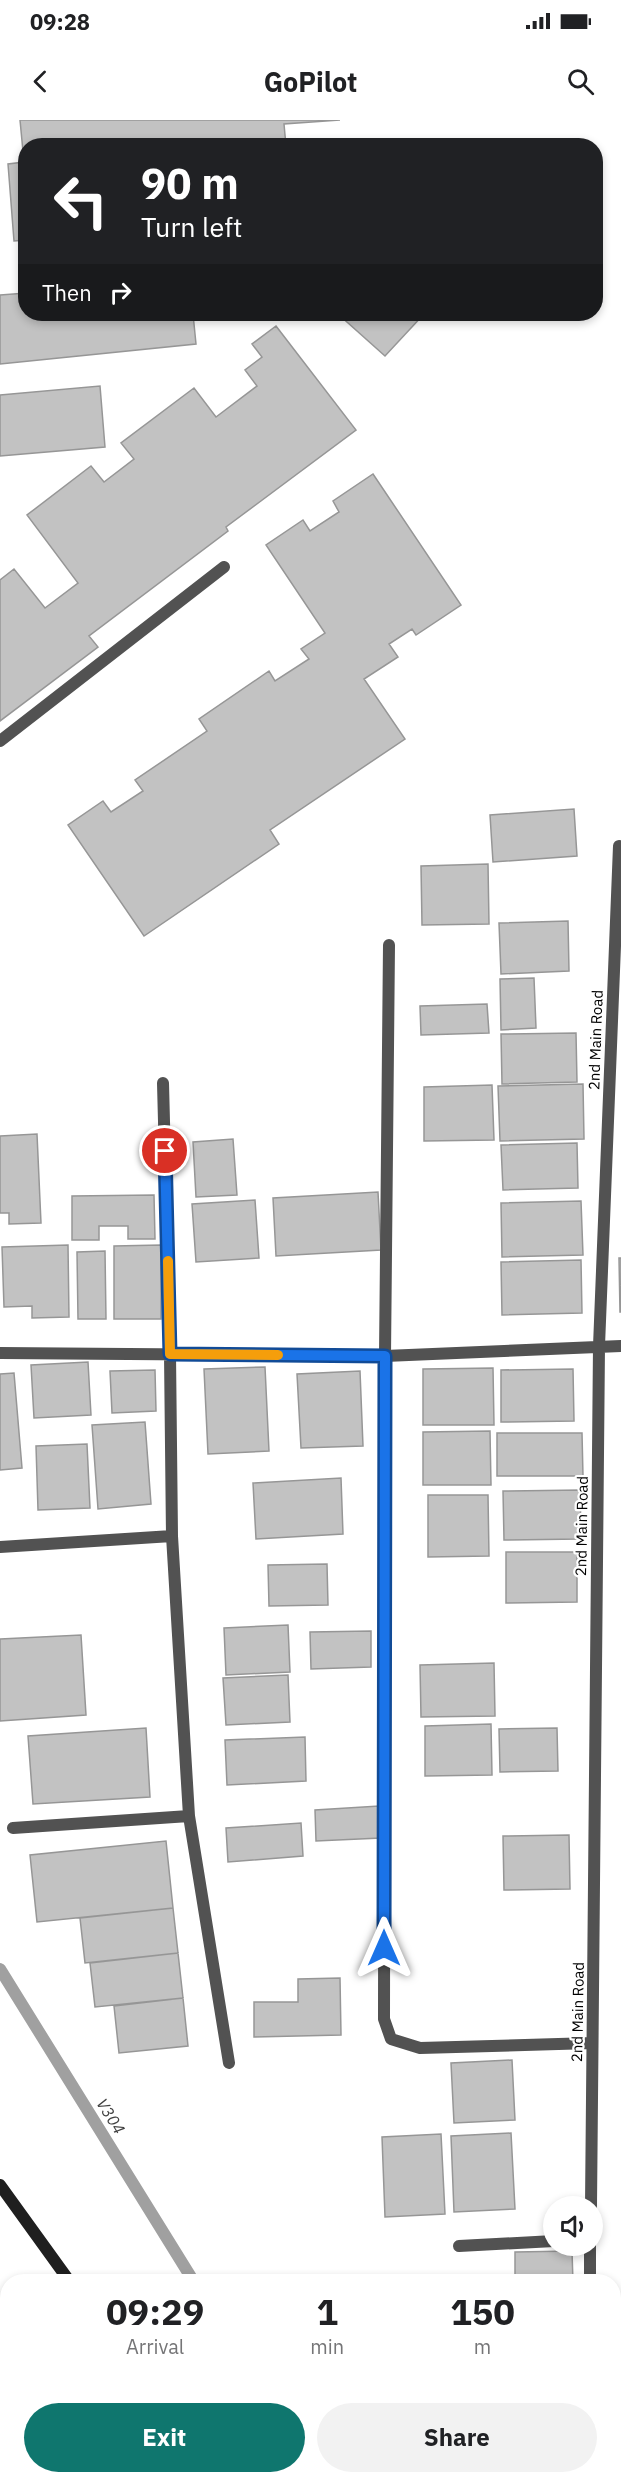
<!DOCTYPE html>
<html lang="en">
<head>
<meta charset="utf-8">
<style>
	body { margin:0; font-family:"IBM Plex Sans",sans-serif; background:#f2f2f2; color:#202124; height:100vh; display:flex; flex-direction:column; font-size:22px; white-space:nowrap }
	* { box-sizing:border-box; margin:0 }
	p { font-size:20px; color:#757577 }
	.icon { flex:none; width:33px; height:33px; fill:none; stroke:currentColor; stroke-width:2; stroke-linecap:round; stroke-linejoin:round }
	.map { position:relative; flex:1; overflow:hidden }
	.side { position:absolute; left:0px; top:2154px; width:621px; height:210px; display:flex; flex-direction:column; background:#fff; border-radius:24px 24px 0 0; box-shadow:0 3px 9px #0003 }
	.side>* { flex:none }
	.banner { position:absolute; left:18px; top:18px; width:585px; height:183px; border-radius:24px; box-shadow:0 3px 9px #0003; background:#202124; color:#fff; overflow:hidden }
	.tools { position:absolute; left:543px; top:2076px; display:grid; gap:12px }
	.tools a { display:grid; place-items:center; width:60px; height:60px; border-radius:50%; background:#fff; box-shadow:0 3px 9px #0003; font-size:30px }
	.pin { position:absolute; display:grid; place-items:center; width:51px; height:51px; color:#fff; margin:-26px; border:3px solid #fff; border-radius:50%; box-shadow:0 2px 6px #0007 }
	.me { position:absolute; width:66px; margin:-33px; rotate:0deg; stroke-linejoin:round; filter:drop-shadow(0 0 4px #0008) }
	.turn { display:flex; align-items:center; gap:21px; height:126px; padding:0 24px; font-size:27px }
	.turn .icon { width:78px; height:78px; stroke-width:2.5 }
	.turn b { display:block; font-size:42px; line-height:51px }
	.then { display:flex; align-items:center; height:57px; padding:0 24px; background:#0003; gap:12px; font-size:22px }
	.eta { display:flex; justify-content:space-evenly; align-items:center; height:102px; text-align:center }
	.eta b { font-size:36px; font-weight:700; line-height:42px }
	.button { display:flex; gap:12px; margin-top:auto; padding:12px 24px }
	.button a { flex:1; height:69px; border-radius:36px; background:#0f766e; color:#fff; font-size:24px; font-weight:700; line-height:69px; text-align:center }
	.button a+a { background:#f2f2f2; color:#202124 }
	.status { display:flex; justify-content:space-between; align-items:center; height:42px; padding:0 30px; background:#fff; direction:ltr }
	.status svg { height:16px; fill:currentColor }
	header { display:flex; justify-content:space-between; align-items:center; height:78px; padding:0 24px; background:#fff; font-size:27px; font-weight:700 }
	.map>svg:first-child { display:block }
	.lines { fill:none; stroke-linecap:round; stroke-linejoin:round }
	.stream { stroke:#a0a0a0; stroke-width:12 }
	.building { fill:#c2c2c2; stroke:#969696; stroke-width:1.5 }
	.street { stroke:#525252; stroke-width:12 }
	.secondary { stroke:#1f1f1f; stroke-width:12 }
	.route-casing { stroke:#114b97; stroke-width:15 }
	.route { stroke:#1a73e8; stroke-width:10 }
	.slow { stroke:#f59e0b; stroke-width:10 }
	.labels { text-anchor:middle; stroke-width:4.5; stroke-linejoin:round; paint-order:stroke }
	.street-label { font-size:15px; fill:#000; stroke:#fff }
	.water-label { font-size:16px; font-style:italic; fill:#414141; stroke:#fff }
</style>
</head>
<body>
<div class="status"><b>09:28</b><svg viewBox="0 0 49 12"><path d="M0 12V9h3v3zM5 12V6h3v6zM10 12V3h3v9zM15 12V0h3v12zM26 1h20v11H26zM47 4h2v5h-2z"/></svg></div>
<header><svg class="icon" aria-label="back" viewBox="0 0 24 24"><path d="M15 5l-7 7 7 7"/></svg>GoPilot<svg class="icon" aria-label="search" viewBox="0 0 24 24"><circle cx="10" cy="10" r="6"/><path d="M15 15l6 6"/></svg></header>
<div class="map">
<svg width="621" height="2364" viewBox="0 0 621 2364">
	<rect width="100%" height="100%" fill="#fff"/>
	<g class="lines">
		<path class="stream" d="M0,1849L194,2162
			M310,2356L312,2364"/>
	</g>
	<path class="building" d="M20,0H340L284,4L286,26H26V120L14,121L8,44L24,42Z
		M26,173V194H193L196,224L0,244V175Z
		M338,194H424L385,236Z
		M276,206L356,310L226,407L228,411L89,516L98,527L0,601V460L14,449L45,488L78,463L27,395L91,346L104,362L134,339L121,323L194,268L216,297L257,266L245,250L262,237L252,224Z
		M100,266L105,327L0,336V275Z
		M373,354L461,485L416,515L412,509L389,524L398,537L364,559L405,619L270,710L279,724L144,816L68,705L103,681L111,692L143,671L135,660L207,611L199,599L269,551L275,561L309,539L301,529L325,513L266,425L303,400L310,411L339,392L333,381Z
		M574,689L577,736L493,742L490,695Z
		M488,744L489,804L422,805L421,746Z
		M568,801L569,851L501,854L499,803Z
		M534,858L536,908L501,910L500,859Z
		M487,884L489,913L421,915L420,886Z
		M576,913L577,962L502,964L501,914Z
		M583,964L584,1019L500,1021L498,966Z
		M492,965L494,1020L424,1021V967Z
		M37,1014L41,1103L9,1104V1093H0V1016Z
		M233,1019L237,1075L196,1077L193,1022Z
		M577,1023L578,1068L503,1070L501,1025Z
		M378,1072L381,1130L276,1136L273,1078Z
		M154,1075L155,1119H128V1106H99V1120H72V1076Z
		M255,1080L259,1138L196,1142L192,1084Z
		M581,1081L583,1135L502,1137L501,1083Z
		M68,1125L69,1197L32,1198V1186L4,1187L2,1127Z
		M161,1125V1199H114V1126Z
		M105,1131L106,1199H78L77,1132Z
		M619,1138H621V1192H620Z
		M581,1140L582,1193L502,1195L501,1142Z
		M88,1242L91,1295L34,1298L31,1245Z
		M265,1247L269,1331L208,1334L204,1249Z
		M493,1248L494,1305H423V1249Z
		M573,1249L574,1301L501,1302V1250Z
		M155,1250L156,1291L112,1293L110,1251Z
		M360,1251L363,1326L301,1328L297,1254Z
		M14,1253L22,1348L0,1350V1254Z
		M145,1302L151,1384L98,1389L92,1305Z
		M490,1311L491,1365H423V1312Z
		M497,1313H582L583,1356H497Z
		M87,1324L90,1388L38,1390L36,1326Z
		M341,1358L343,1414L256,1419L253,1363Z
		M581,1370L580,1419L504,1420L503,1371Z
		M428,1375H488L489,1436L428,1437Z
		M506,1432H577V1482L506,1483Z
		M327,1444L328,1485L269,1486L268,1445Z
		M288,1505L290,1552L226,1555L224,1508Z
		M371,1511V1547L311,1549L310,1512Z
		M81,1515L86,1595L0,1601V1519Z
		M494,1543L495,1596L421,1597L420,1545Z
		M288,1555L290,1602L226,1605L223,1558Z
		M491,1604L492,1655L425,1656V1606Z
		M146,1608L150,1677L33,1684L28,1616Z
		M557,1608L558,1651L500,1652L499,1609Z
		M305,1617L306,1661L227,1665L225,1620Z
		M379,1686L381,1718L316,1721L315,1690Z
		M301,1703L303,1736L228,1742L226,1708Z
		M569,1715L570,1769L504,1770L503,1716Z
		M166,1721L173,1788L37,1802L30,1735Z
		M173,1788L178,1833L85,1843L80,1798Z
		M178,1833L183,1878L95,1887L90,1843Z
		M340,1858L341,1915L254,1917V1882H298V1859Z
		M183,1878L188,1926L119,1933L114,1886Z
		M512,1940L515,2000L454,2003L451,1943Z
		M511,2013L515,2089L454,2092L451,2016Z
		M441,2014L445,2094L385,2097L382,2017Z
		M572,2131L573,2162H515V2132Z
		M8,2218V2268L0,2270V2220Z
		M0,2337H8V2356H59L60,2364H0Z"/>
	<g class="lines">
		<path class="street" d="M0,621L224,447
			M389,825L385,1236L384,1899L391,1919L420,1928L592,1923
			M163,963L170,1234L172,1416L189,1696L229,1943
			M0,1233L385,1236L621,1226
			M0,1427L172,1416
			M13,1708L189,1696
			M591,2086L599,1226L619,726
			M459,2126L554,2121
			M590,2162V2126
			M0,2203L8,2200
			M142,2364L155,2356
			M588,2364V2356"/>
		<path class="secondary" d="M0,2065L70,2162
			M212,2356L218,2364"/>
	</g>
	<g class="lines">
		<g class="route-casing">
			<path id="route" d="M165,1031L170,1234L385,1236L384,1828"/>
		</g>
		<use href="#route" class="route"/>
		<path class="slow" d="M168,1141L170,1234L278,1235"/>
	</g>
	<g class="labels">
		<g class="street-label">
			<text transform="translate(596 920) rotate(-88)" y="5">2nd Main Road</text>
			<text transform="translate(582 1406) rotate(-89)" y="5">2nd Main Road</text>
			<text transform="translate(578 1892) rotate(-89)" y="5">2nd Main Road</text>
		</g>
		<g class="water-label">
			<text transform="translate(111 1996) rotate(58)" y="6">V304</text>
		</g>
	</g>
</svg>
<div class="tools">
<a><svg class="icon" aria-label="sound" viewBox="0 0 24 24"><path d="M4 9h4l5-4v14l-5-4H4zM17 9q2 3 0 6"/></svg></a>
</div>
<div class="pin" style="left:165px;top:1031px;background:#d93025"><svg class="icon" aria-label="arrive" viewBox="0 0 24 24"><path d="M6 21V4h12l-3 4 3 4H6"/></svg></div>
<svg class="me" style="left:384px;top:1828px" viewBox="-20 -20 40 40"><path d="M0-17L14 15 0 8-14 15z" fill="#1a73e8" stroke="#fff" stroke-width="4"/></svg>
<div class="banner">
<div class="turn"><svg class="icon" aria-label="left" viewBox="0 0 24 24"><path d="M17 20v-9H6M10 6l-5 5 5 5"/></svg><div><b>90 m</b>Turn left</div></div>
<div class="then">Then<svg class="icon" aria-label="right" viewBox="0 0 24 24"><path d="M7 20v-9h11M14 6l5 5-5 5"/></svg></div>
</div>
<section class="side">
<div class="eta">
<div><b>09:29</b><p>Arrival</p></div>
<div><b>1</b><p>min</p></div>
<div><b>150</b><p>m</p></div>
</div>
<div class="button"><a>Exit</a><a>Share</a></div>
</section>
</div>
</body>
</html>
